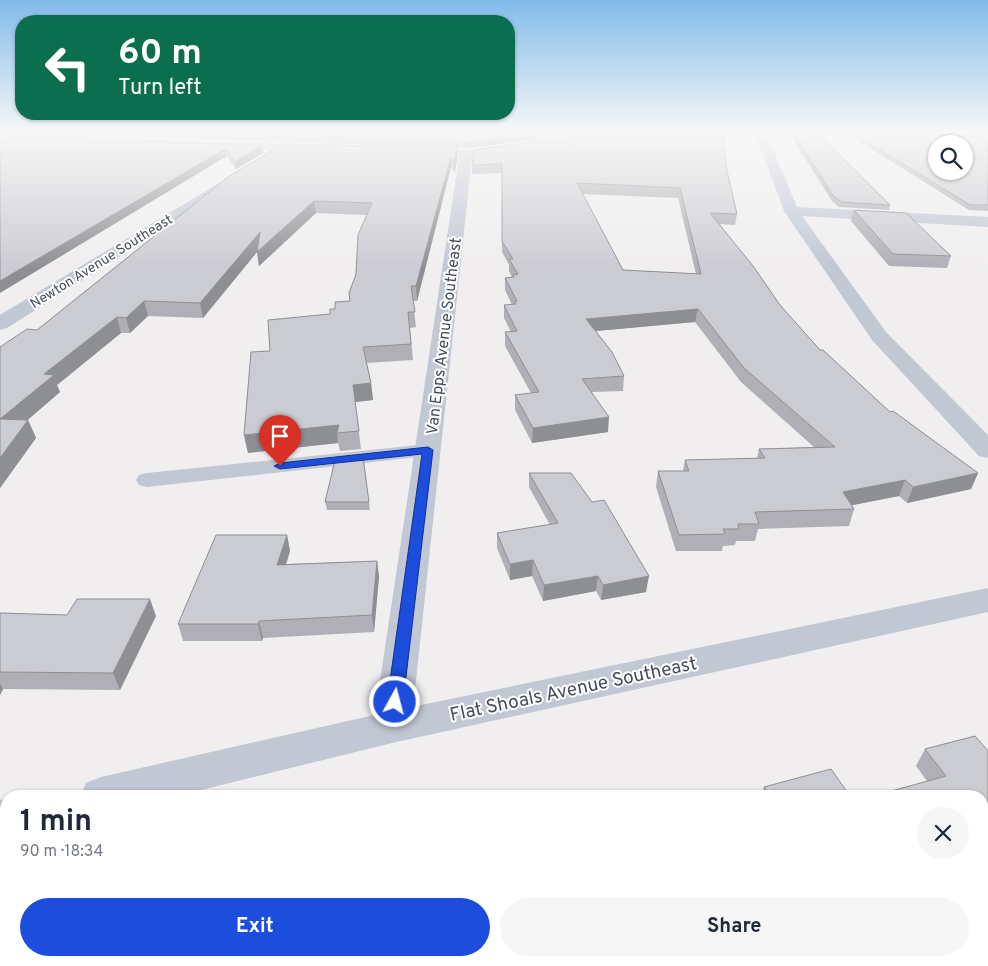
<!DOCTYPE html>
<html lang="en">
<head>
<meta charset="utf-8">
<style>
	body { margin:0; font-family:Overpass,sans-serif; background:#f6f6f7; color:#1f2937; height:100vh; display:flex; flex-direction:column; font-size:19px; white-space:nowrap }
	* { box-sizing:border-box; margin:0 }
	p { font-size:16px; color:#747a83 }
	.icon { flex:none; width:28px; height:28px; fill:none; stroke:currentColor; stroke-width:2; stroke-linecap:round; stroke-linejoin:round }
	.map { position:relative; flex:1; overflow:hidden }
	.details { position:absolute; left:0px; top:790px; width:989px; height:176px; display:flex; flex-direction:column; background:#fff; border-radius:20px 20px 0 0; box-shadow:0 1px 4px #0004 }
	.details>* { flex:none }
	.guide { position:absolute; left:15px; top:15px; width:500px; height:105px; border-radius:20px; box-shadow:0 1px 4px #0004; background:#0b6e4f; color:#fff; overflow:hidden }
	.fabs { position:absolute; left:928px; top:135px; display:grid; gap:10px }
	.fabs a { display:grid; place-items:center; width:45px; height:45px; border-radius:50%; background:#fff; box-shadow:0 1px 4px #0004; font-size:25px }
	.pin { position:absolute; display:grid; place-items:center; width:42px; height:42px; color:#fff; margin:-51px -21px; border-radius:50% 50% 50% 0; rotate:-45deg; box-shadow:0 0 5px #0007 }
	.pin .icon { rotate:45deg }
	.me { position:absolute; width:55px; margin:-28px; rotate:7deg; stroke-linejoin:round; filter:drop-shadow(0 0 4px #0008) }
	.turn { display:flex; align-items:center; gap:18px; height:105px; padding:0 20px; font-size:22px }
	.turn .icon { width:65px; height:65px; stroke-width:2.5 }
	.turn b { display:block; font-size:35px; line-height:42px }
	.round { display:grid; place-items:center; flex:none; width:52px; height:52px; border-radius:26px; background:#f6f6f7 }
	.head { display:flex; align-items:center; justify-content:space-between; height:85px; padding:0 20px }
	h1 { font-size:30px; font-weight:700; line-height:38px }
	.action { display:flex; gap:10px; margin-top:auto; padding:10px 20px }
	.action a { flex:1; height:58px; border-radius:30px; background:#1c4ddc; color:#fff; font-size:20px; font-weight:700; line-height:58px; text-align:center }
	.action a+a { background:#f6f6f7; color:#1f2937 }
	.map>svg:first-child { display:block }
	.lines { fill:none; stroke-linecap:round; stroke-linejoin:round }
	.service { fill:#c1c7d3; fill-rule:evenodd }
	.minor { fill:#c1c7d3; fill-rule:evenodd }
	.tertiary { fill:#c1c7d3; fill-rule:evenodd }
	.wall { fill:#afafb5; fill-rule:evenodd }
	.shaded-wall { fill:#8e8f93 }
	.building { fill:#cbccd2; stroke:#8e8f93; fill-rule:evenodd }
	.route { fill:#1c4ddc; stroke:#12328f }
	.labels { text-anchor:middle; stroke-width:4; stroke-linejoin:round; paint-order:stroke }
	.far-street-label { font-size:14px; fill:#464d5b; stroke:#fff }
	.street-label { font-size:16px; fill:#464d5b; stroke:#fff }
	.near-street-label { font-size:19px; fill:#464d5b; stroke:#fff }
</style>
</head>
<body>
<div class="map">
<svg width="988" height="966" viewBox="0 0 988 966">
	<rect width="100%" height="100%" fill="#f0eeee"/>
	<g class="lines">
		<path class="service" d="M428,444L436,445L439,450L436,455L147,487L139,485L136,480L139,475L147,473Z"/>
		<path class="minor" d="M41,133H57L0,157V149Z
			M595,133H627L622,136L472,157L411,727L406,738L392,743L378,738L373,727L459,157H419L413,153L419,149L466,150Z
			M755,133H766L797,207L988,217V227L802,216L886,332L988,435V458L979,456L872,340L784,211Z
			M859,133L988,134V140L864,136Z
			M224,142L313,145L319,149L313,153L220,147L218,145Z
			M234,174L241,178L239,181L7,328L0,330V315Z"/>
		<path class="tertiary" d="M988,588V612L392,743L177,796H80L86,783L101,777L392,711Z
			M6,799V839L0,840V800Z"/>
	</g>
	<path class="wall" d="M60,133H538V139L466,148Z
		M789,133H817L890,205L889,210L839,207L832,201Z
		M846,133L988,137V211L969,210Z
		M0,134L262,146L263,153L236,169L227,156Z
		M457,148V159L455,173L451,167L417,301H413L416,327L410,328L413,360L366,363L371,383L373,400L355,402L361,449L340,451L338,443L248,453L244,435L270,351L330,314L335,309L350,301L356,274L367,215L316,213L259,266L257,252L203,318L148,316L130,333H121L57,385L60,392L27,420H28L36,438L0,488V347L37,330L228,177Z
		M579,148L727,171L737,214L735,225L720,224L780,305L820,350L890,412L978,473L971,489L907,503L899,496L852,505L854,509L849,526L758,529L755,541H736L735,545L723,546L722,551H676L656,487L658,471H683L685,460L757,459L759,449L814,447L741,382L695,322L596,331L624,376L623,391L592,392L608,432L532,443L515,410V395L531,393L505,346V332H511L504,318V305H512L505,290V278L512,277L509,271V265L502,252V173L472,174V165ZM583,194L678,198L696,274L623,270Z
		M854,210L951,256L947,268L889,266L851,221Z
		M363,457L370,510H327L325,502Z
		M529,473L646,592L601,600L596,591L543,601L532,576L510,580L497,548V533L550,525L529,487Z
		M287,535L290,551L286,564L377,561L379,577L374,632L263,638L262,641H183L178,624Z
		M0,613L67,615L156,616L120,690L3,689L0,695Z
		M925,749L988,751V858L982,860V796L927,781L916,766Z
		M764,787L850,796H761Z
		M572,960H715L698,966H574Z"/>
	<path class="shaded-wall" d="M531,133H538V139L466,148V142Z
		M262,146L263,153L236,169L235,162Z
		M457,148V159L455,173L454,162Z
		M225,149L227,156L0,293V281Z
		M451,157V167L417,301L416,286Z
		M314,201L316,213L259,266L257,252L203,318L200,303L260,232Z
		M144,301L148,316L130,333L126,318Z
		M698,309L695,322L585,332L586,319Z
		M117,317L121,333L57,385L60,392L8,437L0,419L44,374Z
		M371,383L373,400L355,402L353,385Z
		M609,417L608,432L532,443L533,428Z
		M28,420L36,438L0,488V458Z
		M339,425L337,433L338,443L248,453L244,435Z
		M978,473L971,489L907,503L913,487Z
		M905,480L899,496L838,508L843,492Z
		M287,535L290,551L281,581L277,565Z
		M533,560L532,576L510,580V564Z
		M377,561L379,577L374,632L372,615Z
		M598,576L596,591L543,601L544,585Z
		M649,576L646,592L601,600L603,585Z
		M150,599L156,616L120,690L113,673Z
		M259,621L263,638L262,641L258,624Z
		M0,683L3,689L0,695Z
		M988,844V857L982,860V846Z
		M674,960H715L698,966H656Z"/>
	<path class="building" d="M232,133H531L466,142Z
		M594,133H723L727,171L737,214L710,213L753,266L780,305L820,350H823L890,412L893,411L978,473L913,487L905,480L843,492L854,509L755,512L759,524H738L739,529H723L725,534L679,535L658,471H689L685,460L765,458L759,449L835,447L744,368L698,309L586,319L612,352L624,376L582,379L609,417L533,428L515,395L539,392L505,332L517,331L504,305L516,304L514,302L517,301L505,278L514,277L513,275L518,274L509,259H513L502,241V164L472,165L474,150L557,138L579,148L582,135ZM577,183L680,188L701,274L623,270Z
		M793,133H817L890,205L841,202L833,195Z
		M853,133L988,137V205H970ZM936,144H964V171H936Z
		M0,134L262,146L235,162L225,149L0,281Z
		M283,144L457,148L454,162L451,157L416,286H411L415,312H408L411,344L363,347L371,383L353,385L359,431L337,433L339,425L244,435L251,352L270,351L268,320L330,314V309H335V302L350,301L349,293L356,274L358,235L372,203L314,201L257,252L260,232L200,303L144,301L126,318L117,317L44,374L54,375L0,419L28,420L0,458V347L27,329L37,330L228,177Z
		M854,210L906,213L951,256L893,254Z
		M363,457L369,502H325L335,460Z
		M529,473H571L592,502L604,500L649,576L603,585L598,576L544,585L533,560L510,564L497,533L558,523Z
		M216,535H287L277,565L377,561L372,615L259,621L258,624H178Z
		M77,599H150L113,673L0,672V613L67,615Z
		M975,736L988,751V844L982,846V796H873L946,776L925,749Z
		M831,769L850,796H770L764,787Z
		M580,960H674L656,966H582Z"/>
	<linearGradient id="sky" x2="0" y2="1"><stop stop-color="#82bbe9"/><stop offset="0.49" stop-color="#f8f7f7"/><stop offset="1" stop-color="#f8f7f7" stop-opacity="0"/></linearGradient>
	<rect width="988" height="269" fill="url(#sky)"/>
	<path class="route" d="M428,447L433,450L403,702L401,706L395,708L390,706L387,702L422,454L280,469L274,466L280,463Z"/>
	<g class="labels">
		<g class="far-street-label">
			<text transform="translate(101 261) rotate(-32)" y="5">Newton Avenue Southeast</text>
		</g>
		<g class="street-label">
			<text transform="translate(443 336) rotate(-83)" y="6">Van Epps Avenue Southeast</text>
		</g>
		<g class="near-street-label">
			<text transform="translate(573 688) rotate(-12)" y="7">Flat Shoals Avenue Southeast</text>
		</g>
	</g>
</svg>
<div class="fabs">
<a><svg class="icon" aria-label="search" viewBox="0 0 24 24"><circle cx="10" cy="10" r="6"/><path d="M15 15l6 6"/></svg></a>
</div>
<div class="pin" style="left:280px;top:466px;background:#d93025"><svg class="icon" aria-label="arrive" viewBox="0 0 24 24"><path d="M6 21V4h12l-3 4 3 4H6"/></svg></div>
<svg class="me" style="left:395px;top:702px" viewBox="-20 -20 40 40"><circle r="17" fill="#1c4ddc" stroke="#fff" stroke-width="3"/><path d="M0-11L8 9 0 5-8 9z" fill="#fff"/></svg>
<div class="guide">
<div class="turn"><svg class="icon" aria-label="left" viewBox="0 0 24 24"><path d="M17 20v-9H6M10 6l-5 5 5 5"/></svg><div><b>60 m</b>Turn left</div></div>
</div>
<section class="details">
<div class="head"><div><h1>1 min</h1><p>90 m · 18:34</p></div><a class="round"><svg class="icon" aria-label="close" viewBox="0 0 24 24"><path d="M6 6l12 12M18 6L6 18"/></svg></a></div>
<div class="action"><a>Exit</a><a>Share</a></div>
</section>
</div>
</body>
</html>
